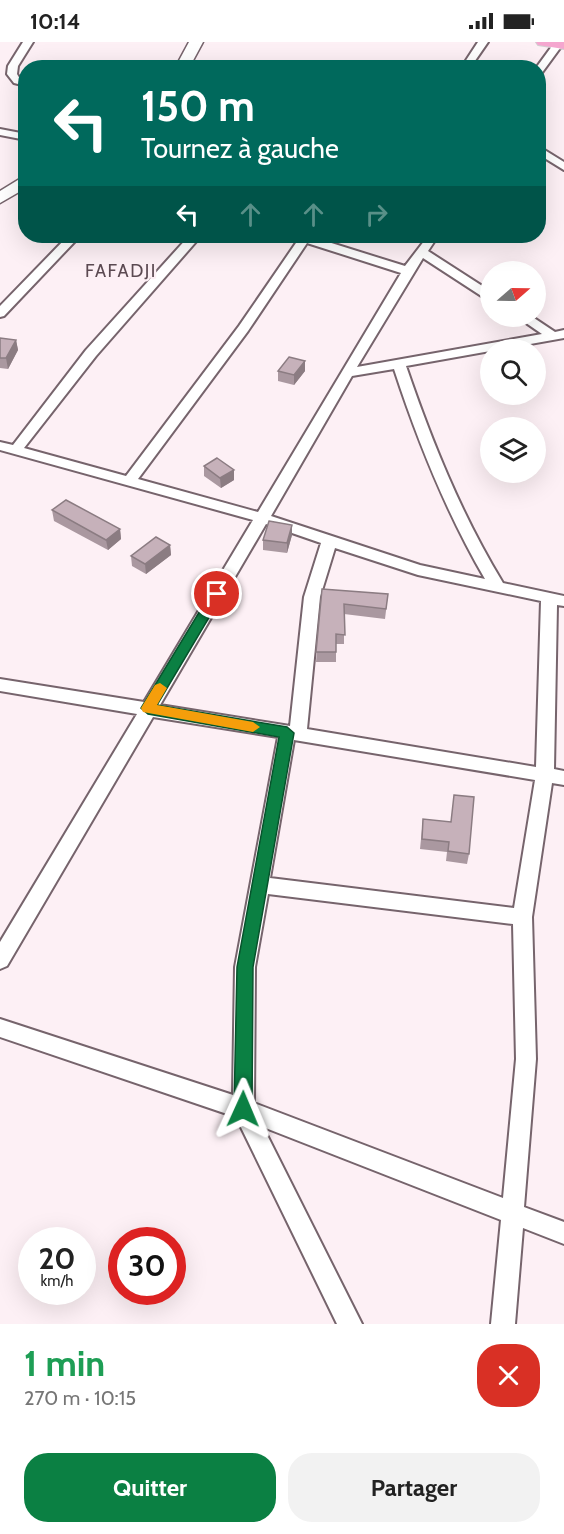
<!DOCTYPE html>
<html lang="fr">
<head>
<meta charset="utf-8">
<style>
	body { margin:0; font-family:Cabin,sans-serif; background:#f2f2f2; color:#222; height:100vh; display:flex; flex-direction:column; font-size:22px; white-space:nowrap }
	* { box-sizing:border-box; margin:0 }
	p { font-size:20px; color:#767676 }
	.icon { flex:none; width:33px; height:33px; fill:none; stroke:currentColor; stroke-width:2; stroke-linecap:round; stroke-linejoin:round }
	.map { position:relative; height:1282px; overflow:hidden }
	.drawer { display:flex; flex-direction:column; background:#fff; flex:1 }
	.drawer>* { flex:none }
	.banner { position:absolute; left:18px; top:18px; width:528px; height:183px; border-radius:24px; box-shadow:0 6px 24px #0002; background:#00695c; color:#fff; overflow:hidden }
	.needle { width:39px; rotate:70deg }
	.fabs { position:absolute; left:480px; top:219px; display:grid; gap:12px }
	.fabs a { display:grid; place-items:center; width:66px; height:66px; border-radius:50%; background:#fff; box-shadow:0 6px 24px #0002; font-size:30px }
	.speed { position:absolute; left:18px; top:1185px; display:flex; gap:12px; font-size:30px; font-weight:700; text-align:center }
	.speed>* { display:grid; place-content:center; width:78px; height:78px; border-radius:50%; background:#fff; box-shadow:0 6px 24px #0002; line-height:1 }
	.speed small { font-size:15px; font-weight:400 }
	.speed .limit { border:9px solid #d22; background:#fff; color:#111 }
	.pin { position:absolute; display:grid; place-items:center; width:51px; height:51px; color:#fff; margin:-26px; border:3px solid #fff; border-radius:50%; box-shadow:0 2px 6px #0007 }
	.me { position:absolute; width:66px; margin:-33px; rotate:1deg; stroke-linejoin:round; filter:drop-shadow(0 0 4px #0008) }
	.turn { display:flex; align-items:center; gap:21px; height:126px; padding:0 24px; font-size:27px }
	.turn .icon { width:78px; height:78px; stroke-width:2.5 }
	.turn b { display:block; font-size:42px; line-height:51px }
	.lanes { display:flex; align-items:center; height:57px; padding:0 24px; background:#0003; justify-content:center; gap:30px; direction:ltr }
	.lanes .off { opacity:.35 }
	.round { display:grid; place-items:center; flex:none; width:63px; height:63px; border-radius:24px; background:#f2f2f2 }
	.summary { display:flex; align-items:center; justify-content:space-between; height:102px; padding:0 24px }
	h1 { font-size:36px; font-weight:800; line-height:45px; color:#1e9e55 }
	.primary-button { display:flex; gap:12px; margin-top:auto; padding:12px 24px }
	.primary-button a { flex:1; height:69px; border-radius:24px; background:#0b8043; color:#fff; font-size:24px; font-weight:800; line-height:69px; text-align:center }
	.primary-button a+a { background:#f2f2f2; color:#222 }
	.status { display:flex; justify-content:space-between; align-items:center; height:42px; padding:0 30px; background:#fff; direction:ltr }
	.status svg { height:16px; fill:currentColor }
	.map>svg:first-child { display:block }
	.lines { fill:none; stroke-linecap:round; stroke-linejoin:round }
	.street-casing { stroke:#76646c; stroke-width:4 }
	.secondary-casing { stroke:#76646c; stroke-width:3 }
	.primary-casing { stroke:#d1cfd0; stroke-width:2 }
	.street { fill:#fff; fill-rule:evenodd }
	.secondary { fill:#fff; fill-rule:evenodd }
	.primary { fill:#f5a6cf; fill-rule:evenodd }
	.wall { fill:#aa98a0 }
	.shaded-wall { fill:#8b7c82 }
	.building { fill:#c6b1ba; stroke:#8b7c82; stroke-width:1.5 }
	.route { fill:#0b8043; stroke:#07532c; stroke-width:1.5 }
	.slow { fill:#f59e0b }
	.labels { text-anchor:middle; stroke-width:4.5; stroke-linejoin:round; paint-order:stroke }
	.far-quarter-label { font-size:18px; letter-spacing:1.5px; fill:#5c4a52; stroke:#fdf0f5 }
</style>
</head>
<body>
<div class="status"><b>10:14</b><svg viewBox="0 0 49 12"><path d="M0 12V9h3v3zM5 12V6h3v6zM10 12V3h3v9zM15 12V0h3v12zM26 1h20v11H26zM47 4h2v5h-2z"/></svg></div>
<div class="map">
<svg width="564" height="1282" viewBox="0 0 564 1282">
	<rect width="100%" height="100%" fill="#fdf0f5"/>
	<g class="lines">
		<g class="street-casing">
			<path id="street" d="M23,0H33L18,24L17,32L20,37L26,38V44L14,41L7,32L8,24Z
				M478,0H488L470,26H461Z
				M555,0L563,2L541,32L538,33V26H536Z
				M0,87L26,92V98L0,93Z
				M538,104L564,120V128L538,112Z
				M68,194H80L4,274L0,275V264Z
				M189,194H201L96,314L24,406L126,434L239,284L298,198L292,194H309L405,224L428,194H438L428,209L490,249V258L486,257L423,216L357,325L542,292L516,274H531L555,290L564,288V296L406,324C432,400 461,472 503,541L564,554V564L557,563L554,727L564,729V743L552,741L532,875L536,1017L524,1165L564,1180V1202L523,1186L515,1282H491L501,1178L263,1085L362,1282H337L236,1075L0,995V977L233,1053L235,925L278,695L153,675L7,924L0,927V900L137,672L0,649V637L144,660L253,478L0,408V400L13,403L86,308ZM307,201L401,231L258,470L138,437L248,289ZM394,327C418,400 446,470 485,537L420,523L271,474L352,334ZM266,482L321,501L304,555L290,684L160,663ZM335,506L418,533L541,559L536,725L307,687L320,555ZM294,698L535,738L514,866L270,836ZM268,852L513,882L516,1017L503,1156L254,1061L255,925Z"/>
		</g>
		<g class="secondary-casing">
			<path id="secondary" d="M189,0H203L189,26H175Z
				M26,133V146L0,161V149Z"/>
		</g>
		<g class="primary-casing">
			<path id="primary" d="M536,0H564V7L538,3Z"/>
		</g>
		<use href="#street" class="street"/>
		<use href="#secondary" class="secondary"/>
		<use href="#primary" class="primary"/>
	</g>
	<path class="wall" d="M0,296L16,298L18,308L8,327L0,326Z
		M305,319V329L294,343L278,339V329Z
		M204,424L234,428V438L221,446L204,434Z
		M52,468L120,487L121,497L108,508L54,479Z
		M292,483V493L287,511L263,508V498Z
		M170,503L171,513L146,532L132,524L131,514Z
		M322,547L388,552L385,577L344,572V602H336V620H316Z
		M423,777L469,812L467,822L446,819L447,810L420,807Z"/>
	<path class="shaded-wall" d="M16,298L18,308L8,327L6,316Z
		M305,319V329L294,343V333Z
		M234,428V438L221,446L220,436Z
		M292,483V493L287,511V501Z
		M120,487L121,497L108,508L106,498Z
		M170,503L171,513L146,532L145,522Z"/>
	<path class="building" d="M0,296L16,298L6,316H0Z
		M289,315L305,319L294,333L278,329Z
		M217,416L234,428L220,436L204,424Z
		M66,458L120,487L106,498L52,468Z
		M269,479L292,483L287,501L263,498Z
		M156,495L170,503L145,522L131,514Z
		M322,547L388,552L386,567L344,562L345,593L336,592V610H316Z
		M454,753L474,755L469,812L448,809L449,800L422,797L423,777L451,780Z"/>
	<path class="route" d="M217,548L223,552L157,663L287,685L294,691L253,925L252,1067L249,1073L243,1075L237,1073L234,1067L237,925L279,695L148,672L141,666L212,549Z"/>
	<path class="slow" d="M160,641L167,646L157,663L253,680L260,685L253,690L143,670L141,666L155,643Z"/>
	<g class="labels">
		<g class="far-quarter-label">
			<text x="121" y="235">FAFADJI</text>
		</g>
	</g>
</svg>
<div class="fabs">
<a><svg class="needle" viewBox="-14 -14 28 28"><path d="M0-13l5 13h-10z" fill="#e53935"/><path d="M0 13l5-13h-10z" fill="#767676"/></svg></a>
<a><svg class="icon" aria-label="search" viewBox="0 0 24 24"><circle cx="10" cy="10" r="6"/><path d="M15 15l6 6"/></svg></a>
<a><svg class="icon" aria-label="layers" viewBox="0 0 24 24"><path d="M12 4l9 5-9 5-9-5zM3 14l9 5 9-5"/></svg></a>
</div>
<div class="speed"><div>20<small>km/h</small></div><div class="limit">30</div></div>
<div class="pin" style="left:217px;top:552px;background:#d93025"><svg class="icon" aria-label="arrive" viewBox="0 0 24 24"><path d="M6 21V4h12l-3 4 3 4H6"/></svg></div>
<svg class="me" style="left:243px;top:1067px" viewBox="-20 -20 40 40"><path d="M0-17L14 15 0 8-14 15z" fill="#0b8043" stroke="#fff" stroke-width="4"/></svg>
<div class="banner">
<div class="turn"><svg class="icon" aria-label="left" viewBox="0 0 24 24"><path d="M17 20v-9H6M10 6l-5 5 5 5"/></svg><div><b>150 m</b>Tournez à gauche</div></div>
<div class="lanes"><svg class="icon" aria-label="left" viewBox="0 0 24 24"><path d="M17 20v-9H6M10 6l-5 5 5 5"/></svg><svg class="icon off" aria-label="ahead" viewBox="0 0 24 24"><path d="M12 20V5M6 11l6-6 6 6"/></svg><svg class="icon off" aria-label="ahead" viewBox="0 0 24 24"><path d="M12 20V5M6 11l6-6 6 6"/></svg><svg class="icon off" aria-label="right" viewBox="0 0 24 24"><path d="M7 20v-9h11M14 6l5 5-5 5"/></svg></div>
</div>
</div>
<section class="drawer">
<div class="summary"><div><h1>1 min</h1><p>270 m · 10:15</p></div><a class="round" style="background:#d93025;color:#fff"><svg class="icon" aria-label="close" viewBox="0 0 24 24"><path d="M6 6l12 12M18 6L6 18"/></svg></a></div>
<div class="primary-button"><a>Quitter</a><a>Partager</a></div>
</section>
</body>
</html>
